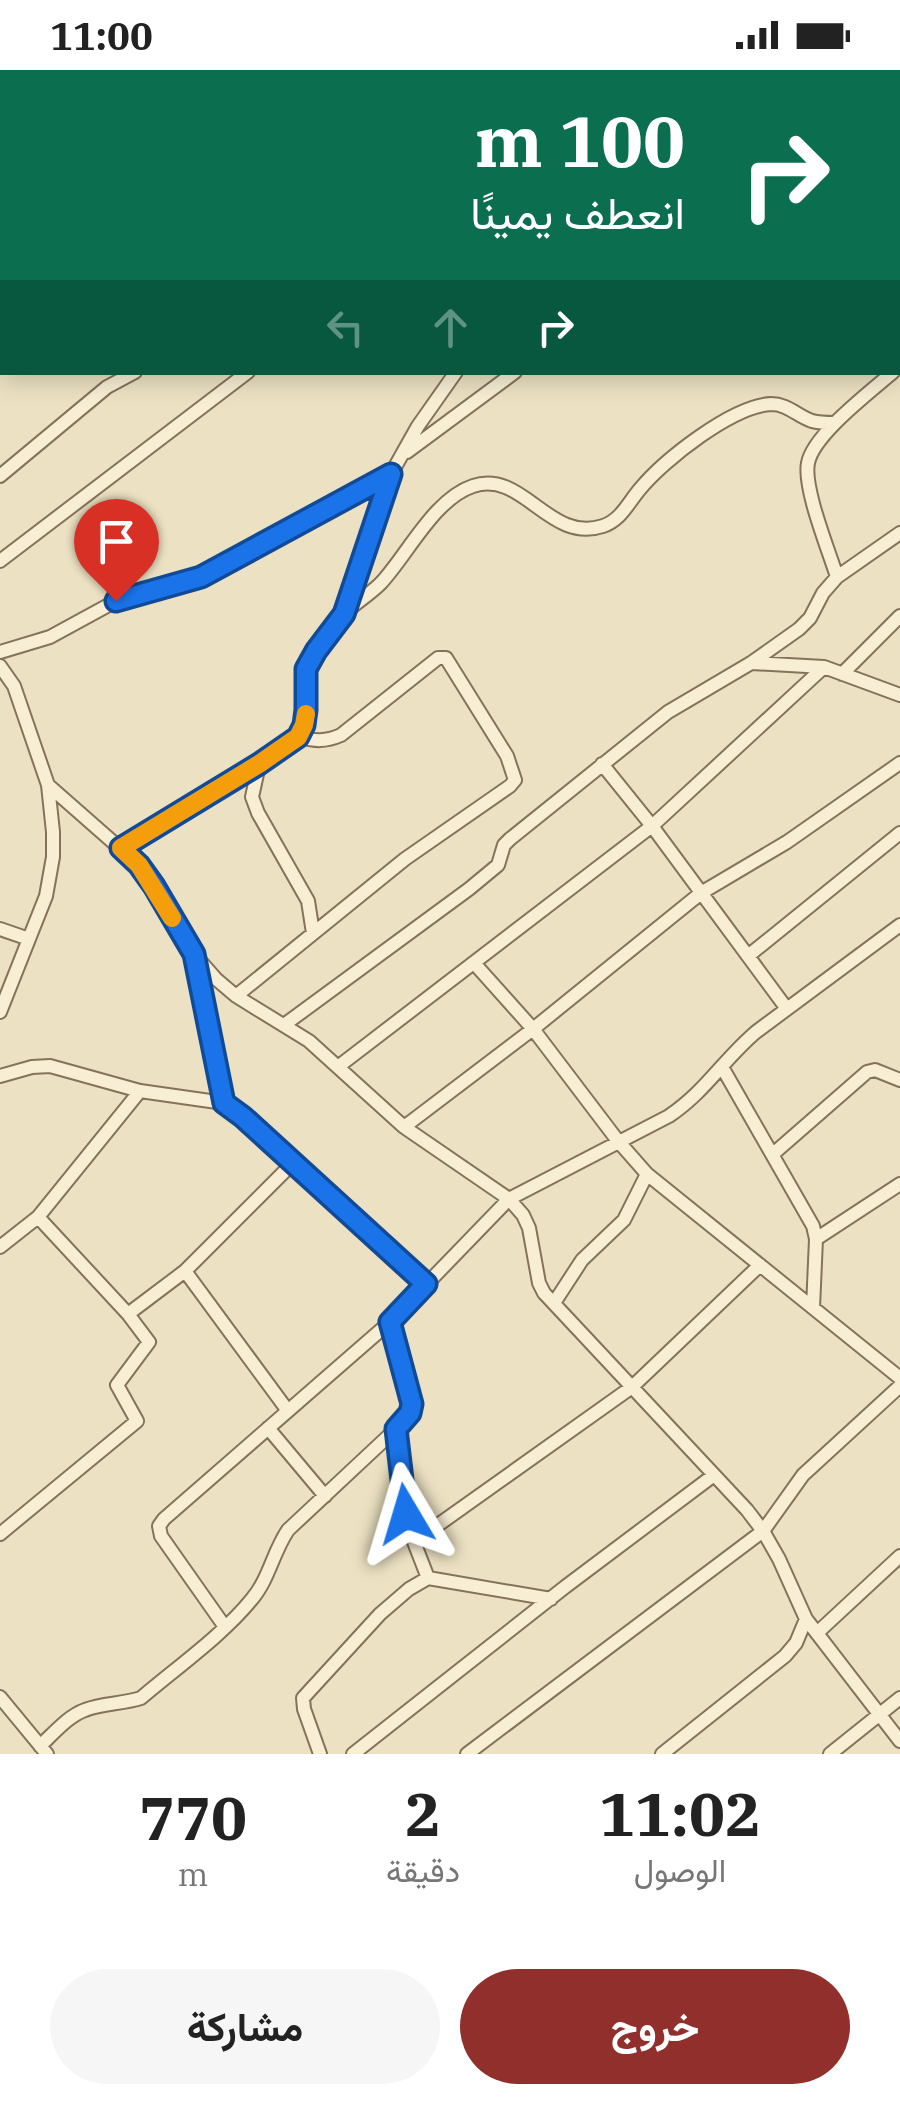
<!DOCTYPE html>
<html lang="ar">
<head>
<meta charset="utf-8">
<style>
	body { margin:0; font-family:"IBM Plex Serif",Vazirmatn,serif; background:#f6f6f6; color:#222; direction:rtl; height:100vh; display:flex; flex-direction:column; font-size:38px; white-space:nowrap }
	* { box-sizing:border-box; margin:0 }
	p { font-size:32px; color:#767676 }
	.icon { flex:none; width:55px; height:55px; fill:none; stroke:currentColor; stroke-width:2; stroke-linecap:round; stroke-linejoin:round }
	.map { position:relative; height:1684px; overflow:hidden; direction:ltr }
	.panel { display:flex; flex-direction:column; background:#fff; flex:1 }
	.panel>* { flex:none }
	.guide { position:absolute; left:0px; top:0px; width:900px; height:305px; box-shadow:0 5px 25px #0003; direction:rtl; background:#0b6e4f; color:#fff; overflow:hidden }
	.pin { position:absolute; display:grid; place-items:center; width:85px; height:85px; color:#fff; margin:-102px -42px; border-radius:50% 50% 50% 0; rotate:-45deg; box-shadow:0 0 10px #0007 }
	.pin .icon { rotate:45deg }
	.me { position:absolute; width:110px; margin:-55px; rotate:353deg; stroke-linejoin:round; filter:drop-shadow(0 0 8px #0008) }
	.turn { display:flex; align-items:center; gap:35px; height:210px; padding:0 50px; font-size:45px }
	.turn .icon { width:130px; height:130px; stroke-width:2.5 }
	.turn b { display:block; font-size:70px; line-height:85px }
	.lanes { display:flex; align-items:center; height:95px; padding:0 50px; background:#0003; justify-content:center; gap:50px; direction:ltr }
	.lanes .off { opacity:.35 }
	.eta { display:flex; justify-content:space-evenly; align-items:center; height:170px; text-align:center }
	.eta b { font-size:60px; font-weight:700; line-height:70px }
	.action { display:flex; gap:20px; margin-top:auto; padding:20px 50px }
	.action a { flex:1; height:115px; border-radius:60px; background:#912f2c; color:#fff; font-size:40px; font-weight:700; line-height:115px; text-align:center }
	.action a+a { background:#f6f6f6; color:#222 }
	.status { display:flex; justify-content:space-between; align-items:center; height:70px; padding:0 50px; background:#fff; direction:ltr }
	.status svg { height:28px; fill:currentColor }
	.map>svg:first-child { display:block }
	.lines { fill:none; stroke-linecap:round; stroke-linejoin:round }
	.street-casing { stroke:#85725a; stroke-width:16 }
	.street { stroke:#f7eed4; stroke-width:12 }
	.route-casing { stroke:#114b97; stroke-width:25 }
	.route { stroke:#1a73e8; stroke-width:18 }
	.slow { stroke:#f59e0b; stroke-width:18 }
</style>
</head>
<body>
<div class="status"><b>11:00</b><svg viewBox="0 0 49 12"><path d="M0 12V9h3v3zM5 12V6h3v6zM10 12V3h3v9zM15 12V0h3v12zM26 1h20v11H26zM47 4h2v5h-2z"/></svg></div>
<div class="map">
<svg width="900" height="1684" viewBox="0 0 900 1684">
	<rect width="100%" height="100%" fill="#ece1c2"/>
	<g class="lines">
		<g class="street-casing">
			<path id="street" d="M586,0L587,2
				M688,0V2
				M168,2L171,0
				M366,2L369,0
				M628,2L631,0
				M789,2L790,0
				M0,97L2,101
				M0,143L2,141
				M898,145L900,143
				M898,242L900,244
				M0,297L2,295
				M407,382L515,302
				M0,406L107,317L135,302
				M0,491L248,302
				M837,507C829,481 803,418 808,393C813,365 870,322 893,302
				M345,541L391,404L418,356L456,302
				M0,582L50,567L116,531L201,507L391,404
				M751,593L824,597L900,625
				M0,596L14,616L48,715L53,762V787L46,826L0,942
				M842,604L900,546
				M602,694L652,756L787,939
				M259,695L252,727L258,743L308,831L313,863
				M48,715L139,795L194,884L216,909L236,926L309,971L404,1057L509,1129L523,1145L529,1158L539,1213L544,1223L747,1440L763,1461L779,1489L806,1549L900,1671
				M121,778C171,748 222,720 270,687C279,681 294,674 300,665C313,645 300,619 307,598C312,582 333,554 346,542C357,532 370,524 381,513C408,484 434,429 473,416C523,399 549,474 603,456C621,450 628,433 640,419C664,390 732,336 771,334C788,334 797,346 812,351C819,353 828,353 835,353
				M0,859L29,869
				M748,886L900,763
				M195,889L224,1033
				M474,893L533,959L618,1071L647,1104L900,1308
				M236,926L405,789L510,716L515,710L507,686L446,588H438L341,665C325,672 315,671 299,667
				M284,955L469,819L498,795L504,775L510,769L668,642L751,593L799,559L810,548L823,523L837,507L900,463
				M339,996L652,756L824,597
				M722,997L813,1156L816,1169L813,1238
				M0,1006L32,997L50,996L140,1021L224,1033L243,1047L426,1215
				M404,1057L533,959L701,823L787,772L900,693
				M773,1084L867,1002L875,1000L900,1010
				M816,1169L900,1114
				M0,1177L38,1147L140,1021
				M185,1201L288,1341
				M554,1233L582,1190L624,1150L647,1104
				M128,1244L185,1201L293,1093
				M268,1358L325,1426
				M396,1359L407,1444L414,1472L428,1508
				M0,1464L137,1351L117,1315L149,1272L128,1244L38,1147
				M414,1472L632,1317L760,1195
				M225,1557L161,1466L159,1456L164,1449L390,1252L509,1129L669,1046C705,1022 724,989 756,962L900,855
				M817,1563L900,1486
				M0,1627L47,1684
				M40,1676C53,1664 68,1646 85,1640C102,1633 123,1634 141,1628C176,1598 223,1565 252,1529C269,1509 273,1482 288,1460L396,1359L410,1343L409,1321L390,1252
				M320,1684L304,1639L303,1628L380,1544L409,1519L428,1508L551,1529
				M353,1684L565,1517L714,1405
				M467,1684L763,1461L803,1405L900,1316
				M662,1684L785,1586L796,1573L806,1549
				M830,1684L900,1628"/>
		</g>
		<use href="#street" class="street"/>
	</g>
	<g class="lines">
		<g class="route-casing">
			<path id="route" d="M116,531L201,507L391,404L344,544L316,581L306,599V640L304,655L298,667L259,694L121,778L139,795L154,816L194,884L224,1033L243,1047L426,1214L390,1252L412,1334L410,1343L396,1359L406,1444"/>
		</g>
		<use href="#route" class="route"/>
		<path class="slow" d="M172,848L139,795L121,778L259,694L298,667L304,655L306,644"/>
	</g>
</svg>
<div class="pin" style="left:116px;top:531px;background:#d93025"><svg class="icon" aria-label="arrive" viewBox="0 0 24 24"><path d="M6 21V4h12l-3 4 3 4H6"/></svg></div>
<svg class="me" style="left:406px;top:1444px" viewBox="-20 -20 40 40"><path d="M0-17L14 15 0 8-14 15z" fill="#1a73e8" stroke="#fff" stroke-width="4"/></svg>
<div class="guide">
<div class="turn"><svg class="icon" aria-label="right" viewBox="0 0 24 24"><path d="M7 20v-9h11M14 6l5 5-5 5"/></svg><div><b>100 m</b>انعطف يمينًا</div></div>
<div class="lanes"><svg class="icon off" aria-label="left" viewBox="0 0 24 24"><path d="M17 20v-9H6M10 6l-5 5 5 5"/></svg><svg class="icon off" aria-label="ahead" viewBox="0 0 24 24"><path d="M12 20V5M6 11l6-6 6 6"/></svg><svg class="icon" aria-label="right" viewBox="0 0 24 24"><path d="M7 20v-9h11M14 6l5 5-5 5"/></svg></div>
</div>
</div>
<section class="panel">
<div class="eta">
<div><b>11:02</b><p>الوصول</p></div>
<div><b>2</b><p>دقيقة</p></div>
<div><b>770</b><p>m</p></div>
</div>
<div class="action"><a>خروج</a><a>مشاركة</a></div>
</section>
</body>
</html>
